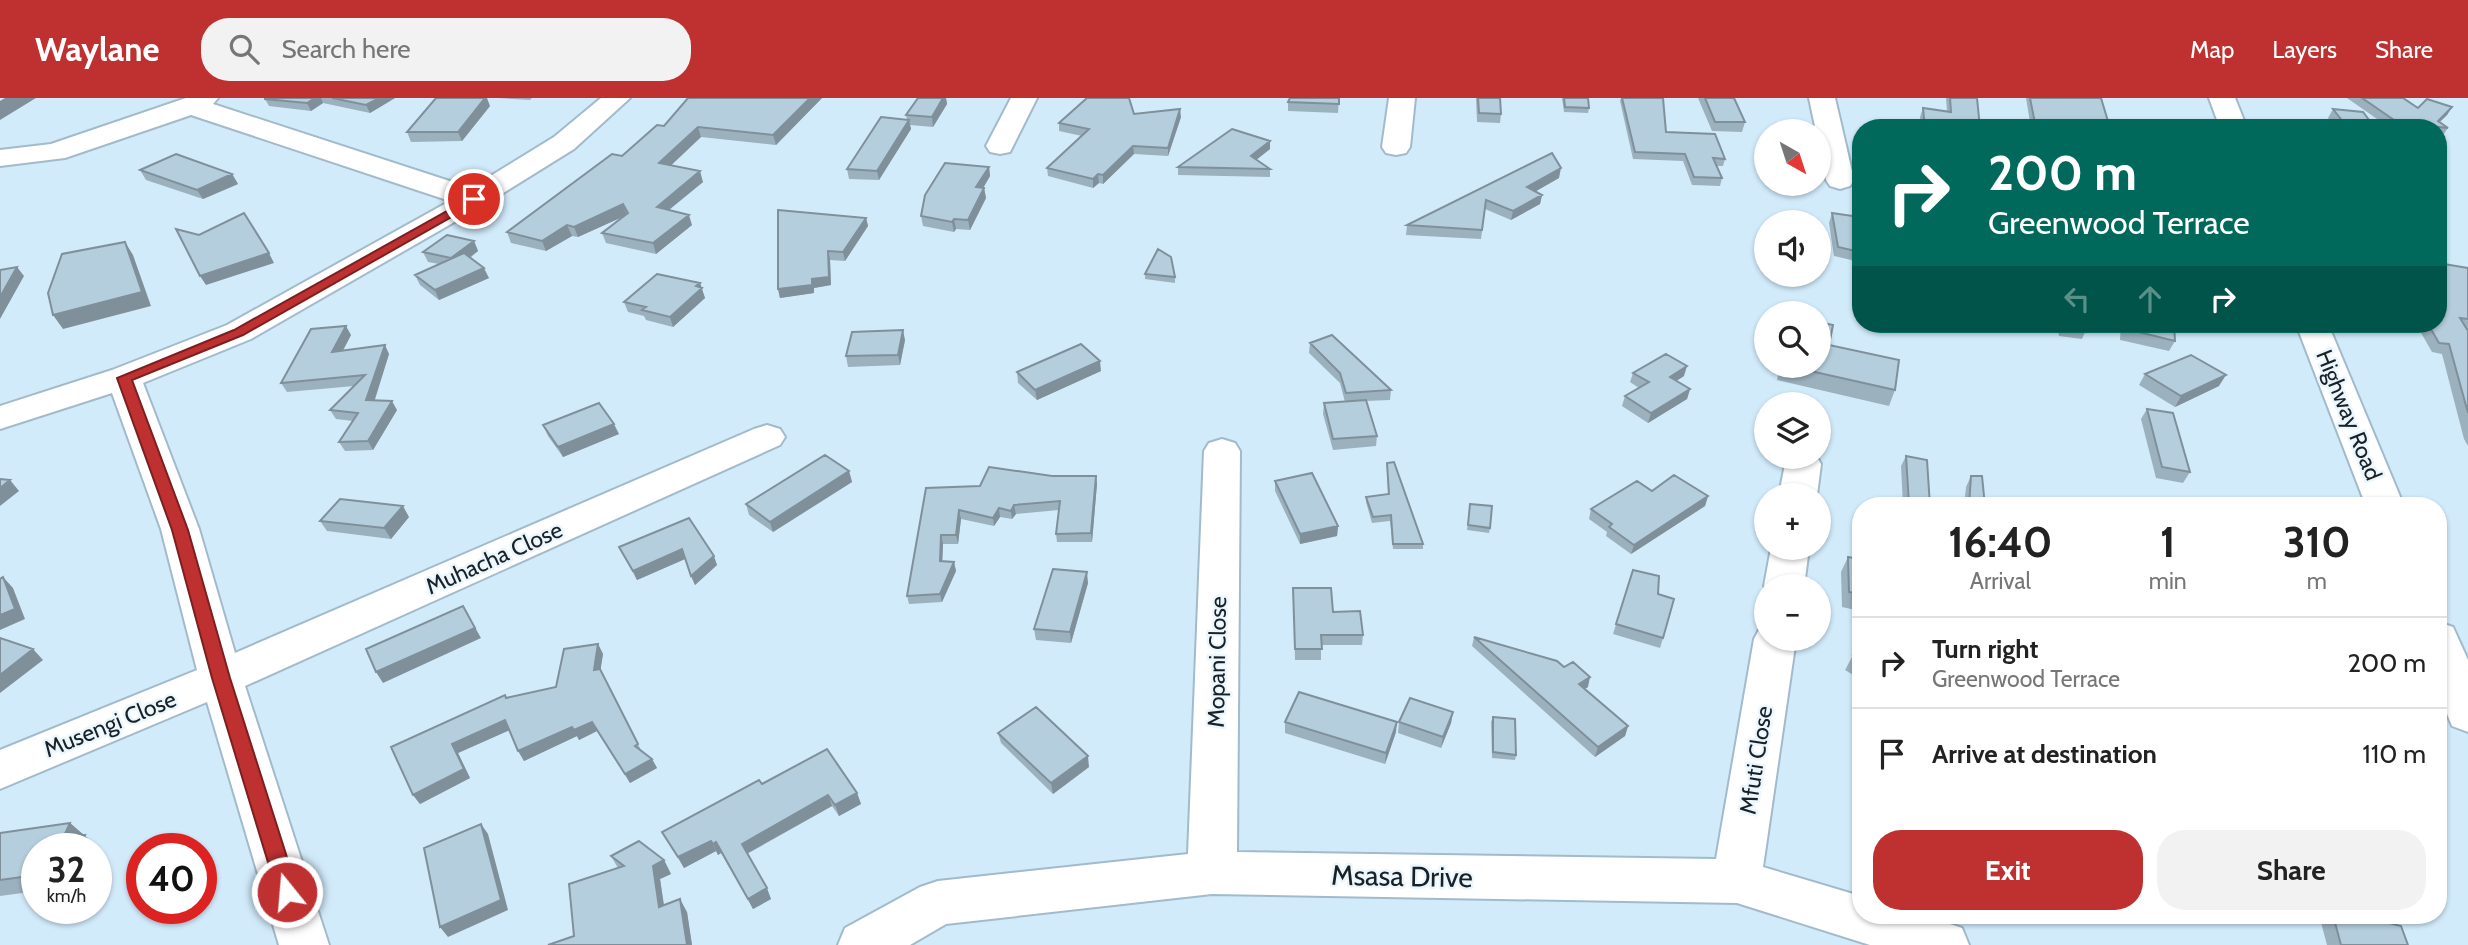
<!DOCTYPE html>
<html lang="en">
<head>
<meta charset="utf-8">
<style>
	body { margin:0; font-family:Cabin,sans-serif; background:#f2f2f2; color:#222; height:100vh; display:flex; flex-direction:column; font-size:26px; white-space:nowrap }
	* { box-sizing:border-box; margin:0 }
	p { font-size:23px; color:#767676 }
	.icon { flex:none; width:38px; height:38px; fill:none; stroke:currentColor; stroke-width:2; stroke-linecap:round; stroke-linejoin:round }
	.map { position:relative; flex:1; overflow:hidden }
	.sheet { position:absolute; left:1852px; top:399px; width:595px; height:427px; display:flex; flex-direction:column; background:#fff; border-radius:28px; box-shadow:0 2px 5px #0004 }
	.sheet>* { flex:none }
	.top-card { position:absolute; left:1852px; top:21px; width:595px; height:214px; border-radius:28px; box-shadow:0 2px 5px #0004; background:#00695c; color:#fff; overflow:hidden }
	.needle { width:46px; rotate:141deg }
	.buttons { position:absolute; left:1754px; top:21px; display:grid; gap:14px }
	.buttons a { display:grid; place-items:center; width:77px; height:77px; border-radius:50%; background:#fff; box-shadow:0 2px 5px #0004; font-size:35px }
	.speed { position:absolute; left:21px; top:735px; display:flex; gap:14px; font-size:35px; font-weight:700; text-align:center }
	.speed>* { display:grid; place-content:center; width:91px; height:91px; border-radius:50%; background:#fff; box-shadow:0 2px 5px #0004; line-height:1 }
	.speed small { font-size:18px; font-weight:400 }
	.speed .limit { border:10px solid #d22; background:#fff; color:#111 }
	.pin { position:absolute; display:grid; place-items:center; width:60px; height:60px; color:#fff; margin:-30px; border:4px solid #fff; border-radius:50%; box-shadow:0 2px 7px #0007 }
	.me { position:absolute; width:77px; margin:-38px; rotate:343deg; stroke-linejoin:round; filter:drop-shadow(0 0 5px #0008) }
	.turn { display:flex; align-items:center; gap:24px; height:147px; padding:0 21px; font-size:32px }
	.turn .icon { width:91px; height:91px; stroke-width:2.5 }
	.turn b { display:block; font-size:49px; line-height:60px }
	.lanes { display:flex; align-items:center; height:66px; padding:0 21px; background:#0003; justify-content:center; gap:35px; direction:ltr }
	.lanes .off { opacity:.35 }
	.eta { display:flex; justify-content:space-evenly; align-items:center; height:119px; text-align:center }
	.eta b { font-size:42px; font-weight:700; line-height:49px }
	.button { display:flex; gap:14px; margin-top:auto; padding:14px 21px }
	.button a { flex:1; height:80px; border-radius:28px; background:#bf3031; color:#fff; font-size:28px; font-weight:700; line-height:80px; text-align:center }
	.button a+a { background:#f2f2f2; color:#222 }
	ul { padding:0; list-style:none }
	li { display:flex; align-items:center; gap:21px; height:91px; padding:0 21px; border-top:2px solid #e0e0e0 }
	li div { flex:1 }
	li b { display:block; font-size:26px }
	li em { font-style:normal }
	header { display:flex; align-items:center; gap:42px; box-sizing:border-box; height:98px; padding:0 35px; background:#bf3031; color:#fff }
	header strong { font-size:33px }
	nav { display:flex; gap:38px; margin-inline-start:auto; font-size:24px }
	.search { width:490px; height:63px; background:#f2f2f2; display:flex; align-items:center; gap:18px; box-sizing:border-box; padding:0 24px; border-radius:28px; color:#767676; font-size:26px }
	.map>svg:first-child { display:block }
	.lines { fill:none; stroke-linecap:round; stroke-linejoin:round }
	.minor-casing { stroke:#a2baca; stroke-width:4 }
	.minor { fill:#fff; fill-rule:evenodd }
	.wall { fill:#9cb1be }
	.shaded-wall { fill:#7f909b }
	.building { fill:#b5cedd; stroke:#7f909b; stroke-width:2 }
	.route { fill:#bf3031; stroke:#7c1f20; stroke-width:2 }
	.labels { text-anchor:middle; stroke-width:5; stroke-linejoin:round; paint-order:stroke }
	.street-label { font-size:23px; fill:#182127; stroke:#ecf6fd }
	.near-street-label { font-size:28px; fill:#182127; stroke:#ecf6fd }
</style>
</head>
<body>
<header>
<strong>Waylane</strong>
<div class="search"><svg class="icon" aria-label="search" viewBox="0 0 24 24"><circle cx="10" cy="10" r="6"/><path d="M15 15l6 6"/></svg>Search here</div>
<nav><a>Map</a><a>Layers</a><a>Share</a></nav>
</header>
<div class="map">
<svg width="2468" height="847" viewBox="0 0 2468 847">
	<rect width="100%" height="100%" fill="#d2ebfb"/>
	<g class="lines">
		<g class="minor-casing">
			<path id="minor" d="M186,0H218L213,6L471,90L554,39L601,0H630L574,51L484,107L251,241L143,285L199,431L235,555L754,331L767,327L780,331L785,339L780,347L245,588L329,847H279L207,604L0,691V652L197,572L161,431L112,295L0,331V308L112,272L227,227L450,103L191,17L65,60L0,68V52L51,46Z
				M1011,0H1037L1010,54L1000,56L990,54L986,48Z
				M1389,0H1415L1410,49L1406,55L1396,57L1386,55L1382,49Z
				M1809,0H1835L1854,82L1850,88L1840,91L1830,88L1826,82L1818,33H1816Z
				M2209,0H2235L2247,30H2220Z
				M2296,226H2328L2404,408H2366Z
				M1222,341L1235,345L1240,353L1237,754L1716,761L1754,541L1760,530L1766,528V541H1796L1763,769L1860,798V817H1923L1962,830L1969,847H1870L1737,805L1212,796L946,826L910,847H838L845,830L920,789L938,783L1188,756L1204,353L1209,345Z
				M1789,359H1817L1821,366L1817,397H1779L1785,366Z
				M1771,450H1809L1804,488H1766V491L1764,488Z
				M2438,524L2453,529L2468,562V634L2452,628L2438,594Z"/>
		</g>
		<use href="#minor" class="minor"/>
	</g>
	<path class="wall" d="M265,0H395L370,15L323,5L311,13L269,8L265,1Z
		M498,0H532L530,2Z
		M688,0H822L776,47L701,39L670,68L703,84L669,112L692,127L656,156L606,145L602,135L626,117L578,139L572,138L546,153L511,145L507,134L622,58L664,28Z
		M918,0H946L947,6L933,29L910,27L911,31L879,82L849,81L847,71L907,22L906,17Z
		M1078,0H1129L1134,16L1181,19L1168,58L1134,56L1103,86L1099,85L1093,90L1048,78L1047,70L1082,38L1059,33V25L1086,0Z
		M1339,0L1338,15L1288,13V4Z
		M1476,0H1500L1501,16L1500,25L1477,24Z
		M1562,0H1588L1589,10L1588,15L1564,14Z
		M1621,0H1663L1666,34L1725,61L1723,68H1717L1722,80L1720,88L1692,87L1683,63L1633,61L1620,3Z
		M1698,0H1734L1745,24L1742,34L1712,33Z
		M1946,0H1977L1980,30H1921L1920,19L1923,10L1947,13Z
		M2026,0H2101L2110,30H2031Z
		M2347,0H2403L2418,10L2452,9L2447,17L2440,24L2448,30L2443,37H2438V30H2390Z
		M490,8L462,43L411,44L407,34Z
		M2333,11L2375,30H2336L2328,20Z
		M1270,43V51L1256,62L1270,71V79L1178,77V69Z
		M989,69L990,78L983,90H984L986,100L970,132L956,131L954,134L923,128L921,118Z
		M140,72L232,76L238,86L203,101L146,82Z
		M1559,80L1535,93L1542,97L1540,106L1511,122L1485,111L1481,141L1406,137L1407,127Z
		M1832,115L1860,119V164L1834,158L1829,125Z
		M866,120L868,128L845,163L830,162L831,187L814,190V195L780,200L778,191Z
		M474,143L478,153L470,160L489,180L439,202L420,187L415,177L439,166L428,164L423,154Z
		M2468,170V232L2467,231L2468,233V348L2464,341L2442,256L2432,254L2416,226H2438Z
		M1145,176L1175,179V185L1145,181Z
		M700,185L705,200L673,229L646,222L644,218L628,214L624,204Z
		M2057,226H2083L2085,234L2082,241L2059,238Z
		M2121,226H2174L2175,243L2169,253L2120,242Z
		M351,237L343,253L389,256L374,302L397,312L373,352L345,353L339,344L353,323L336,321L330,312L354,288L287,294L281,285Z
		M905,242L900,267L848,269L846,258Z
		M1310,245L1391,292L1390,302L1366,303L1377,338L1376,348L1333,352L1323,316L1324,305L1345,304L1340,285L1309,255Z
		M1829,247L1895,292L1889,308L1777,282L1780,268H1818Z
		M1101,273L1037,302L1018,285L1017,274Z
		M1633,275L1684,278L1676,283L1690,291L1687,301L1648,325L1622,308L1625,298L1639,290L1630,284Z
		M2145,276L2219,288L2175,309L2139,287Z
		M2147,311L2190,374L2183,385L2156,380L2141,321Z
		M543,327L619,336L563,359L548,338Z
		M1906,358L1930,408H1903L1901,368Z
		M1387,365L1423,446V451H1393L1390,423L1372,425L1366,404V399L1388,396Z
		M849,373L852,384L773,434L749,417L746,406Z
		M1096,378L1097,386L1092,444H1057L1056,436L1059,412L1016,416L1012,421L1000,419L994,428L961,421L958,446H943L942,463L954,464L956,473L942,504L909,506L907,498L926,390L980,388Z
		M1971,378L1985,408H1964L1966,389Z
		M1275,383L1338,428L1337,438L1300,446L1275,393Z
		M1652,393L1708,398L1705,408L1631,456L1606,438L1607,434L1589,421L1591,411Z
		M1470,406L1490,430L1489,435L1467,432Z
		M409,419L391,441L327,433L320,423Z
		M689,420L717,467L695,487L685,461L637,482L619,449Z
		M1860,429V513L1842,509L1841,474L1848,459L1859,461V431Z
		M1633,472L1658,496L1663,540L1660,550L1613,536Z
		M1088,485L1071,545L1036,542L1034,531Z
		M1293,490L1333,514L1363,537L1362,547H1321V562H1295Z
		M1474,539L1588,589L1584,591L1628,628L1625,638L1595,659L1472,548Z
		M598,546L603,556L600,572L641,652L652,661L657,670L630,685L597,633L579,642L577,638L524,663L509,632L458,655L470,680L420,706L413,697L507,600L556,589Z
		M1860,548V581L1845,572L1853,557Z
		M1453,614L1451,625L1441,650L1398,635L1399,624Z
		M1493,619L1516,657L1515,662L1492,660L1491,624Z
		M1285,624L1396,634L1385,666L1285,635Z
		M998,635L1089,669L1053,696L1001,645Z
		M762,686L857,695L861,706L839,718L832,708L747,756L771,801L753,811L721,755L718,757L716,753L684,770L662,734Z
		M70,725L100,751H37V793L0,798V735Z
		M611,758L664,762L671,776L660,781L664,807L687,814L692,847H548L574,838L618,770Z
		M2319,817H2379L2381,823L2408,847H2327Z"/>
	<path class="shaded-wall" d="M5,0H36L0,22V3Z
		M315,0H321L323,5L311,13L307,5Z
		M379,0H395L370,15L366,7Z
		M485,0H487L490,8L462,43L458,34Z
		M810,0H822L776,47L773,37Z
		M943,0H946L947,6L933,29L932,19Z
		M2452,9L2447,17L2435,28L2438,23Z
		M1180,11L1181,19L1168,58V50Z
		M909,22L911,31L879,82L877,73Z
		M698,29L701,39L662,76L659,65Z
		M1270,43V51L1251,66V58Z
		M1133,48L1134,56L1103,86V77Z
		M989,69L990,78L978,99L976,89Z
		M1561,70L1559,80L1526,99L1527,89Z
		M700,73L703,84L660,119L657,109Z
		M232,76L238,86L203,101L197,92Z
		M1098,76L1099,85L1093,90V81Z
		M984,90L986,100L970,132L968,122Z
		M1542,97L1540,106L1511,122L1513,113Z
		M623,106L627,117L578,139L574,129Z
		M689,117L692,127L656,156L653,145Z
		M866,120L868,128L845,163L843,154Z
		M954,121L956,131L954,134L952,124Z
		M567,127L572,138L546,153L542,143Z
		M474,143L478,153L455,170L451,160Z
		M125,144L133,157L151,208L63,231L53,217Z
		M828,153L830,162L831,187L814,190V195L780,200L778,191L812,181Z
		M269,155L274,165L206,187L200,178Z
		M17,169L24,178L0,221V199Z
		M484,170L489,180L439,202L435,192Z
		M700,185L705,200L673,229L670,219Z
		M346,228L351,237L337,263L332,254Z
		M903,232L905,242L900,267L898,257Z
		M385,247L389,256L372,311L366,302Z
		M1100,263L1101,273L1037,302L1035,292Z
		M1687,268L1684,278L1667,289L1670,279Z
		M2226,277L2219,288L2175,309L2181,298Z
		M1690,291L1687,301L1648,325L1651,315Z
		M392,303L397,312L373,352L368,343Z
		M614,326L619,336L563,359L558,349Z
		M849,373L852,384L773,434L770,424Z
		M1096,378L1097,386L1092,444L1091,435Z
		M10,382L19,393L0,408V390Z
		M1708,398L1705,408L1631,456L1634,447Z
		M1014,407L1016,416L1012,421L1011,413Z
		M403,408L409,419L391,441L384,430Z
		M999,410L1000,419L994,428L993,420Z
		M959,412L961,421L958,446L956,437Z
		M1338,428L1337,438L1300,446V436Z
		M941,437L943,446L942,471L940,463Z
		M682,451L685,461L637,482L633,473Z
		M714,458L717,467L695,487L691,478Z
		M954,464L956,473L942,504L940,496Z
		M1087,474L1088,485L1071,545L1070,534Z
		M3,479L13,490L25,521L0,532V517Z
		M463,508L481,540L383,585L376,574Z
		M598,546L603,556L599,582L594,572Z
		M33,551L43,562L0,595V577Z
		M1590,579L1588,589L1576,596L1579,586Z
		M1453,614L1451,625L1441,650L1443,639Z
		M505,622L510,632L458,655L470,680L420,706L413,697L452,646Z
		M592,624L597,633L579,642L577,638L524,663L518,653L572,629Z
		M1397,624L1396,634L1385,666L1386,655Z
		M1628,628L1625,638L1595,659L1598,649Z
		M1088,658L1089,669L1053,696L1051,685Z
		M652,661L657,670L630,685L625,676Z
		M857,695L861,706L839,718L835,707Z
		M828,697L832,708L746,756L742,746Z
		M70,725L100,751L96,758V751H74L63,740Z
		M481,726L488,736L508,812L448,839L440,829Z
		M711,743L716,753L684,770L678,759Z
		M716,744L721,755L718,757L713,746Z
		M664,762L671,776L660,781L666,822L659,809L653,768Z
		M767,790L771,801L753,811L748,801Z
		M680,801L687,814L692,847H687Z"/>
	<path class="building" d="M265,0H315L307,5L265,1Z
		M332,0H379L366,7Z
		M436,0H485L458,34H407Z
		M688,0H810L773,37L698,29L659,65L700,73L657,109L689,117L653,145L602,135L628,115L623,106L574,129L567,127L542,143L507,134L612,56L622,58L657,27L664,28Z
		M918,0H943L932,19L906,17Z
		M1087,0H1129L1134,16L1180,11L1168,50L1133,48L1103,77L1098,76L1093,81L1047,70L1089,31L1059,25Z
		M1290,0H1339V6L1288,4Z
		M1478,0H1500L1501,16L1479,15Z
		M1564,0H1588L1589,10L1565,9Z
		M1622,0H1663L1666,34L1715,36L1725,61L1713,60L1722,80L1694,79L1685,56L1635,54Z
		M1705,0H1734L1745,24H1715Z
		M1950,0H1977L1980,30H1925L1923,10L1951,14Z
		M2030,0H2101L2110,30H2036Z
		M2362,0H2403L2418,10L2427,1L2452,9L2438,23L2448,30L2397,24Z
		M2333,11L2363,14L2375,30H2348Z
		M881,19L909,22L877,73L847,71Z
		M1232,31L1270,43L1251,58L1270,71L1178,69Z
		M1552,55L1561,70L1527,89L1542,97L1513,113L1486,102L1482,132L1407,127Z
		M176,56L232,76L197,92L140,72Z
		M945,65L989,69L976,89L984,90L968,122L954,121L952,124L921,118L925,97Z
		M778,112L866,120L843,154L828,153L829,179L812,181V187L778,191Z
		M244,115L269,155L200,178L176,131L199,137Z
		M1832,115L1860,119V154L1838,149Z
		M447,137L474,143L451,160L423,154Z
		M125,144L142,194L53,217L48,195L62,156Z
		M1158,151L1171,159L1175,179L1145,176Z
		M464,155L484,170L435,192L415,177Z
		M2438,165L2468,170V221L2460,220L2468,233V315L2449,246L2439,245L2428,226H2438Z
		M17,169L0,199V172Z
		M657,176L700,185L696,188L702,190L670,219L642,212L646,209L624,204Z
		M1818,224L1833,227L1829,247L1899,262L1895,292L1788,268H1818Z
		M2062,226H2083L2085,234L2063,231Z
		M2126,226H2174L2175,243L2126,231Z
		M346,228L332,254L385,247L366,302L392,303L368,343L339,344L358,315L330,312L365,277L281,285L311,231Z
		M903,232L898,257L846,258L852,234Z
		M1332,237L1391,292L1346,295L1340,275L1310,245Z
		M1081,246L1100,263L1035,292L1017,274Z
		M1666,256L1687,268L1670,279L1690,291L1651,315L1625,298L1649,284L1633,275Z
		M2191,257L2226,277L2181,298L2145,276Z
		M1366,302L1377,338L1333,341L1324,305Z
		M599,305L614,326L558,349L543,327Z
		M2147,311L2173,315L2190,374L2162,369Z
		M825,357L849,373L770,424L746,406Z
		M1906,358L1927,362L1930,408H1917L1909,406Z
		M1394,364L1423,446H1393L1391,417L1373,419L1366,399L1389,396L1387,365Z
		M989,369L1052,378H1096L1091,435L1056,436L1060,403L1014,407L1011,413L999,410L993,420L959,412L956,437H941L940,463L954,464L940,496L907,498L926,390L980,388Z
		M1312,375L1338,428L1300,436L1275,383Z
		M1674,377L1708,398L1634,447L1609,429L1612,426L1591,411L1637,383L1652,393Z
		M1971,378H1982L1985,408H1969Z
		M0,381L10,382L0,390Z
		M340,401L403,408L384,430L320,423Z
		M1470,406L1492,408L1490,430L1468,427Z
		M689,420L714,458L691,478L682,451L633,473L619,449Z
		M1848,459L1860,461V496L1849,494Z
		M1053,471L1087,474L1070,534L1034,531Z
		M1633,472L1659,478L1658,496L1674,501L1663,540L1616,526Z
		M3,479L15,511L0,517V481Z
		M1293,490H1331L1333,514L1360,513L1363,537H1321L1322,551H1295Z
		M463,508L475,530L376,574L366,551Z
		M1474,539L1557,563L1564,569L1573,564L1590,579L1579,586L1628,628L1598,649Z
		M0,540L33,551L0,577Z
		M598,546L594,572L600,571L638,646L635,648L652,661L625,676L592,624L574,632L572,629L518,653L505,622L452,646L464,671L413,697L391,649L505,597L506,600L556,589L564,551Z
		M1860,548V561L1853,557Z
		M1299,594L1397,624L1386,655L1285,624Z
		M1410,600L1453,614L1443,639L1399,624Z
		M1036,609L1088,658L1051,685L998,635Z
		M1493,619L1515,621L1516,657L1493,654Z
		M827,651L857,695L835,707L828,697L742,746L767,790L748,801L716,744L713,746L711,743L678,759L662,734L759,682L762,686Z
		M70,725L63,740L85,737L78,751H37V777L0,782V735Z
		M481,726L501,802L440,829L424,750Z
		M639,743L664,762L653,768L659,809L680,801L687,847H548L574,838L569,786L624,768L611,758Z
		M2333,817H2379L2381,823L2401,828L2408,847H2341Z"/>
	<path class="route" d="M474,98L480,101L478,104L243,237L132,282L188,432L230,580L298,794L295,800L287,803L280,800L277,794L212,580L172,432L117,280L234,232Z"/>
	<g class="labels">
		<g class="street-label">
			<text transform="translate(2349 317) rotate(68)" y="8">Highway Road</text>
			<text transform="translate(494 460) rotate(-24)" y="8">Muhacha Close</text>
			<text transform="translate(1217 564) rotate(-89)" y="8">Mopani Close</text>
			<text transform="translate(110 626) rotate(-22)" y="8">Musengi Close</text>
			<text transform="translate(1756 662) rotate(-81)" y="8">Mfuti Close</text>
		</g>
		<g class="near-street-label">
			<text transform="translate(1402 778) rotate(1)" y="10">Msasa Drive</text>
		</g>
	</g>
</svg>
<div class="buttons">
<a><svg class="needle" viewBox="-14 -14 28 28"><path d="M0-13l5 13h-10z" fill="#e53935"/><path d="M0 13l5-13h-10z" fill="#767676"/></svg></a>
<a><svg class="icon" aria-label="sound" viewBox="0 0 24 24"><path d="M4 9h4l5-4v14l-5-4H4zM17 9q2 3 0 6"/></svg></a>
<a><svg class="icon" aria-label="search" viewBox="0 0 24 24"><circle cx="10" cy="10" r="6"/><path d="M15 15l6 6"/></svg></a>
<a><svg class="icon" aria-label="layers" viewBox="0 0 24 24"><path d="M12 4l9 5-9 5-9-5zM3 14l9 5 9-5"/></svg></a>
<a>+</a>
<a>−</a>
</div>
<div class="speed"><div>32<small>km/h</small></div><div class="limit">40</div></div>
<div class="pin" style="left:474px;top:101px;background:#d93025"><svg class="icon" aria-label="arrive" viewBox="0 0 24 24"><path d="M6 21V4h12l-3 4 3 4H6"/></svg></div>
<svg class="me" style="left:287px;top:794px" viewBox="-20 -20 40 40"><circle r="17" fill="#bf3031" stroke="#fff" stroke-width="3"/><path d="M0-11L8 9 0 5-8 9z" fill="#fff"/></svg>
<div class="top-card">
<div class="turn"><svg class="icon" aria-label="right" viewBox="0 0 24 24"><path d="M7 20v-9h11M14 6l5 5-5 5"/></svg><div><b>200 m</b>Greenwood Terrace</div></div>
<div class="lanes"><svg class="icon off" aria-label="left" viewBox="0 0 24 24"><path d="M17 20v-9H6M10 6l-5 5 5 5"/></svg><svg class="icon off" aria-label="ahead" viewBox="0 0 24 24"><path d="M12 20V5M6 11l6-6 6 6"/></svg><svg class="icon" aria-label="right" viewBox="0 0 24 24"><path d="M7 20v-9h11M14 6l5 5-5 5"/></svg></div>
</div>
<section class="sheet">
<div class="eta">
<div><b>16:40</b><p>Arrival</p></div>
<div><b>1</b><p>min</p></div>
<div><b>310</b><p>m</p></div>
</div>
<ul>
<li><svg class="icon" aria-label="right" viewBox="0 0 24 24"><path d="M7 20v-9h11M14 6l5 5-5 5"/></svg><div><b>Turn right</b><p>Greenwood Terrace</p></div><em>200 m</em></li>
<li><svg class="icon" aria-label="arrive" viewBox="0 0 24 24"><path d="M6 21V4h12l-3 4 3 4H6"/></svg><div><b>Arrive at destination</b></div><em>110 m</em></li>
</ul>
<div class="button"><a>Exit</a><a>Share</a></div>
</section>
</div>
</body>
</html>
